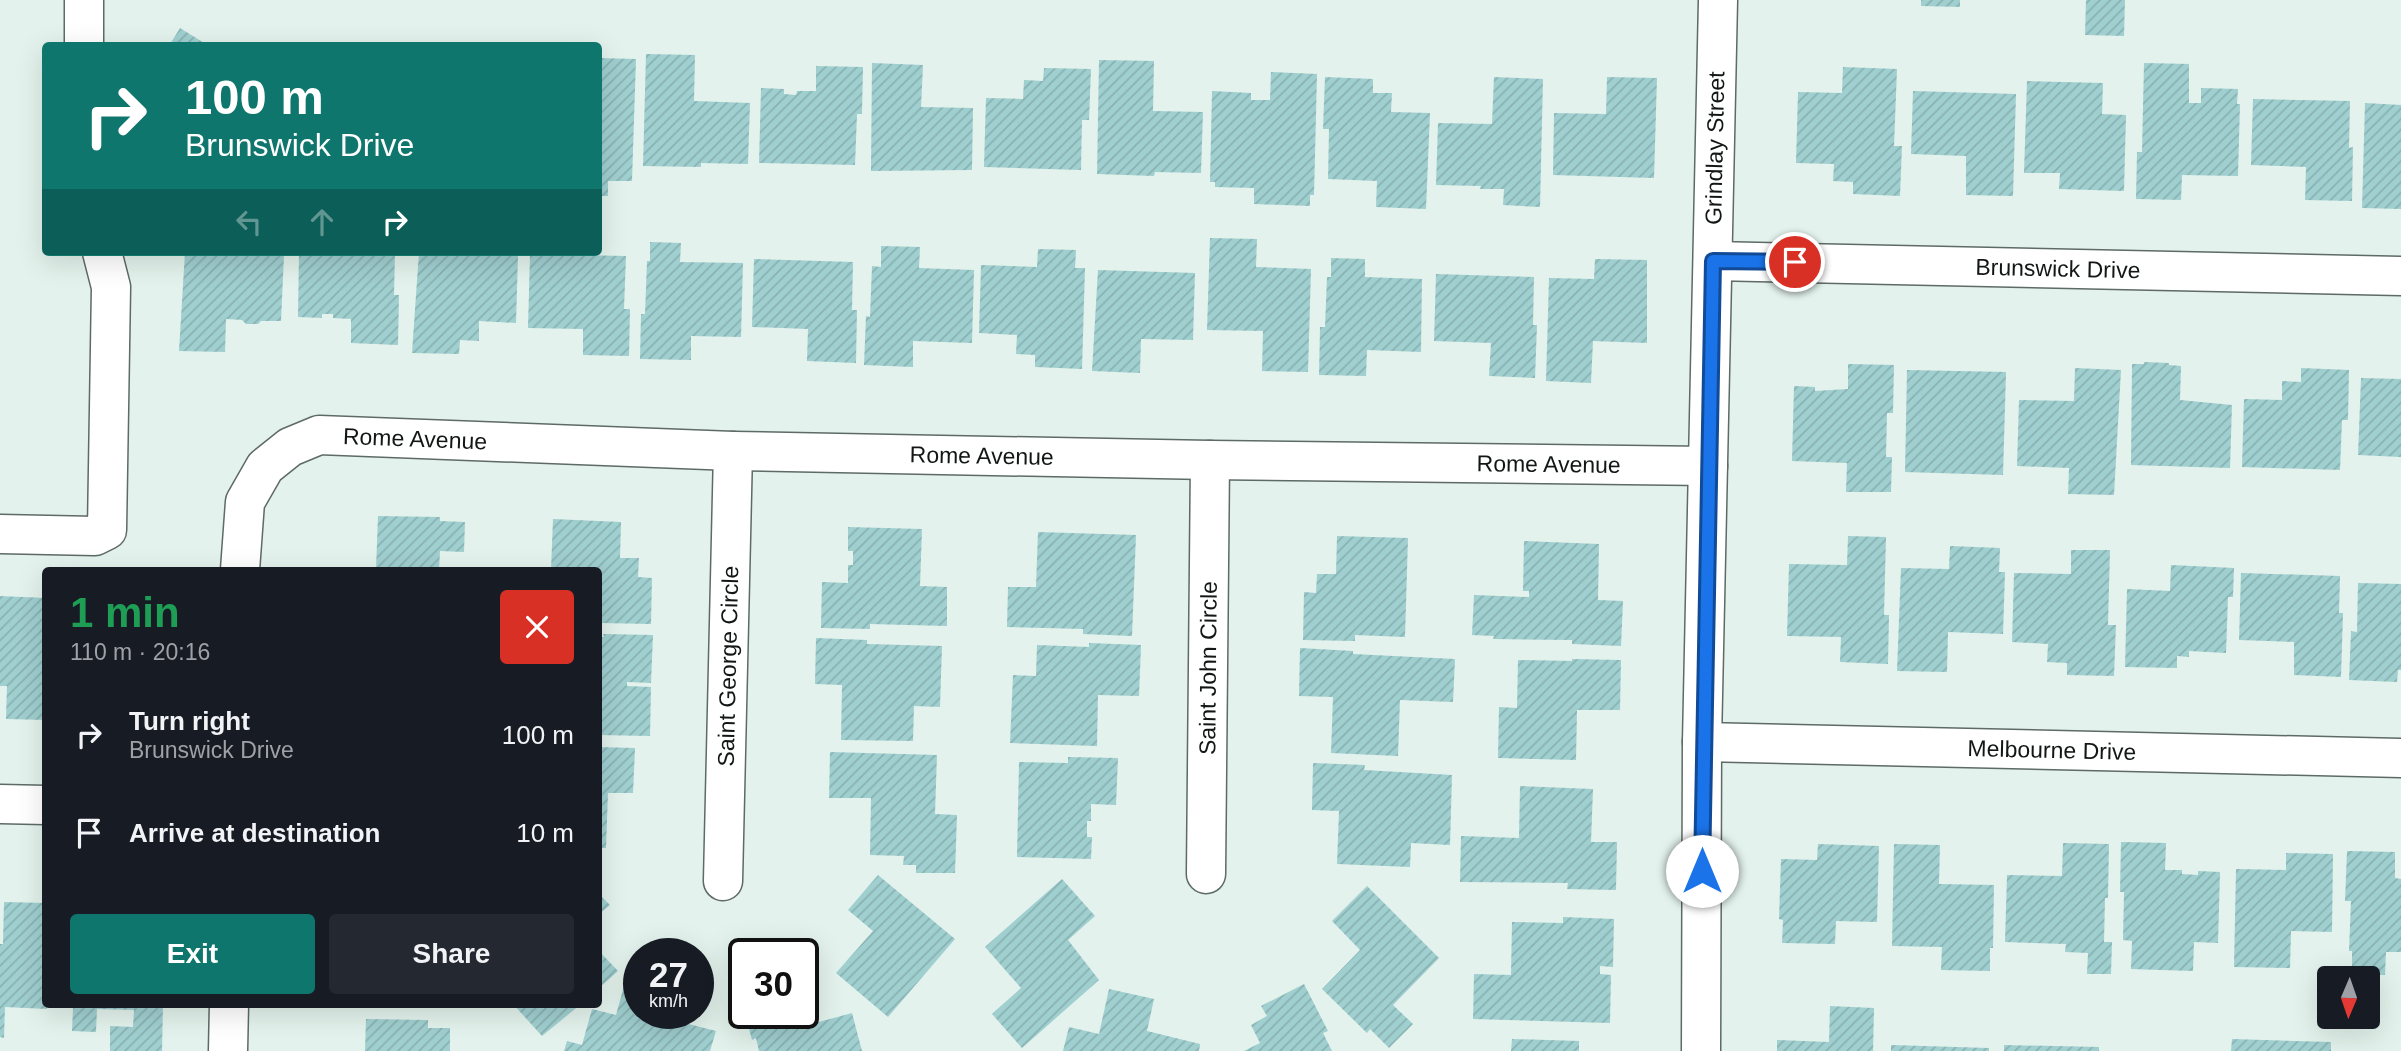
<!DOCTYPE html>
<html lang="en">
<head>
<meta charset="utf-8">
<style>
	body { margin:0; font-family:Helvetica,sans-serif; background:#242831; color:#f1f3f6; height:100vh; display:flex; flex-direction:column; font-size:26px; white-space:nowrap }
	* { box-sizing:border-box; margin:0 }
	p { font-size:23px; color:#9ea1a6 }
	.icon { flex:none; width:38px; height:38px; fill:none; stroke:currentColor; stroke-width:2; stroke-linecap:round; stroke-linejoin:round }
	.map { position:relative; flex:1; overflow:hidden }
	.sheet { position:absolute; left:42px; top:567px; width:560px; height:441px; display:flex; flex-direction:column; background:#171b24; border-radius:7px; box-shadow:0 7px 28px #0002 }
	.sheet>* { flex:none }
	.banner { position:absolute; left:42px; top:42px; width:560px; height:214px; border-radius:7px; box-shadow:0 7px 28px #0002; background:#0f766e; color:#fff; overflow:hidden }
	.needle { width:46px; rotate:182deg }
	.controls { position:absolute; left:2317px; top:966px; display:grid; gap:14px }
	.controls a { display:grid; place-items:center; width:63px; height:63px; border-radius:7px; background:#171b24; box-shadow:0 7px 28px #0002; font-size:35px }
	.speed { position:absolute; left:623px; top:938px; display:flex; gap:14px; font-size:35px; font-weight:700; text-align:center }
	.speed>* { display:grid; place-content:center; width:91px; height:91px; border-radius:50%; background:#171b24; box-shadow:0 7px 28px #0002; line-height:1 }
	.speed small { font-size:18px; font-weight:400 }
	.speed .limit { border:4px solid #111; border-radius:10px; background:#fff; color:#111 }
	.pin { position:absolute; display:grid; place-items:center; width:60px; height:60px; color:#fff; margin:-30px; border:4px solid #fff; border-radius:50%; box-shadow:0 2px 7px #0007 }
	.me { position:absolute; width:77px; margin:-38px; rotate:0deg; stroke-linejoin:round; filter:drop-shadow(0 0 5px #0008) }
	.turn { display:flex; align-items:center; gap:24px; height:147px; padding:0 28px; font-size:32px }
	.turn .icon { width:91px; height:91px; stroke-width:2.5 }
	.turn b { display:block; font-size:49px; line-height:60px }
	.lanes { display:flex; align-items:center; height:66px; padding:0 28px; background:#0003; justify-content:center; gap:35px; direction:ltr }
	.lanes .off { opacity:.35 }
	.round { display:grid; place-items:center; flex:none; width:74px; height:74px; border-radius:7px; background:#242831 }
	.summary { display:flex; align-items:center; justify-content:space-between; height:119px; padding:0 28px }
	h1 { font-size:42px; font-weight:700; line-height:52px; color:#1e9e55 }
	.action { display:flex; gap:14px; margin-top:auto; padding:14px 28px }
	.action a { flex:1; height:80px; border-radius:7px; background:#0f766e; color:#fff; font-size:28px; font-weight:700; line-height:80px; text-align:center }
	.action a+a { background:#242831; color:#f1f3f6 }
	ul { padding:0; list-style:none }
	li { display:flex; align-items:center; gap:21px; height:98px; padding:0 28px }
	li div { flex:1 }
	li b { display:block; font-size:26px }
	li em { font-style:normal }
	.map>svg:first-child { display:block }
	.building { fill:url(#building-hatch) }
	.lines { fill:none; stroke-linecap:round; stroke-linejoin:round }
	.minor-casing { stroke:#5d6a65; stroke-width:41 }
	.minor { stroke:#fff; stroke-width:38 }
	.route-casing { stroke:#114b97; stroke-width:18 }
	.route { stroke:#1a73e8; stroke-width:12 }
	.labels { text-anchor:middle; stroke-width:7; stroke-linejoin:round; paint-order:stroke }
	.street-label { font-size:23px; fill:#121715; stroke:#e3f2ec }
</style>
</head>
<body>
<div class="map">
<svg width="2401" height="1051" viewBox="0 0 2401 1051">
	<defs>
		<pattern id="building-hatch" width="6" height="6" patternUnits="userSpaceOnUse" patternTransform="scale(1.75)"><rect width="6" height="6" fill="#a0cfd0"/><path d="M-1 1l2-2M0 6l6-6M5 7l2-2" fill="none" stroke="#89b1b2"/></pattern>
	</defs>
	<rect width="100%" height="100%" fill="#e3f2ec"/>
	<path class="building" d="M1921,0H1960V7L1921,6Z
		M2086,0H2125L2124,36L2085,35Z
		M180,28L209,46H169Z
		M646,54L695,55L694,101L750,103L748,164L701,163V167L643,166Z
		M598,58L636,59L632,181H608V196H598Z
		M1099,60L1154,61L1153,111L1203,112L1201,173L1155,172L1154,176L1097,174Z
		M872,63L923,65L921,107L973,108L972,170L871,171Z
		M2144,63L2189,64V103H2201V88L2238,89L2237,104H2240L2238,176L2182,175L2181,200L2136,199L2137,152H2142Z
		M816,66L863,67L862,114H857L855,165L759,163L761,88L784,89V94L796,95L797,91H816Z
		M1843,67L1897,69L1894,146H1902L1900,196L1853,194V182L1833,181L1834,164L1796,163L1798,92L1842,93Z
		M1044,68L1091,69L1089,120H1082L1081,170L984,167L986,98L1023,99L1024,80L1043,81Z
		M1271,72L1317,74L1314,195H1310V206L1254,204V188L1215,187V182H1210L1212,91L1251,93V100H1270Z
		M1325,77L1373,79V93H1392L1391,112L1430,113L1426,209L1376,207L1377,181L1328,179L1329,129H1323Z
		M1494,77L1543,79L1540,207L1503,205L1504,189H1480L1481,186L1436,185L1438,123L1492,124Z
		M1607,77L1657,78L1654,178L1553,175L1554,113L1606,114Z
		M2027,81L2103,83L2102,114L2126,115L2124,191L2059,189L2060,173H2024Z
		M1913,91L2016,94L2013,196L1966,195V156L1911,154Z
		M2253,99L2350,101L2349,148L2353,147L2352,201L2305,200L2306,167L2251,165Z
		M2365,103L2401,105V209L2362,208Z
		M1210,238L1257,239L1256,267L1311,269L1308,372L1262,371L1263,331L1207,330Z
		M650,242L681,243L680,262L743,263L741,337L691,336V360L640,359L641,314H645L647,261H650Z
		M881,246L920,247L919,268L974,270L972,343L913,341V367L864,365L866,316L870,317L872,266L881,267Z
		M1038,249L1076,250L1075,268H1085L1082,369L1035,367V355L1016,354L1017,335L979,333L981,265L1037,267Z
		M185,252L284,255L281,321H261L258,324H246L242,320L226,319L225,352L179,351Z
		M299,252H395L394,295H399L398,345L351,343V319L333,318V314H322V318L298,317Z
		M419,252L518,255L516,323L479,321V341L460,340L459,354L412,353Z
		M530,254L626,256L624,309H630L629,356L583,355V329L528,328Z
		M1331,258L1365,259V277L1422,279L1421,352L1367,350L1366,376L1319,375L1320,327H1325L1327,277H1331Z
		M754,259L853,262L852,310H857L856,363L807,361L808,329L752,327Z
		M1595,259L1647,260V343L1593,341L1591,383L1546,381L1549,278L1594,279Z
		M1098,270L1195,273L1193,340L1141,339L1140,373L1092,371Z
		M1436,274L1534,277L1533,325H1537L1535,378L1489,376L1491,343L1434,341Z
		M2144,362L2169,363V365L2181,366L2180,400L2232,405L2230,468L2131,465L2132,364H2144Z
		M1848,364L1894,365L1893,413H1887L1886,457H1892L1891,492H1846L1847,463L1792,461L1794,386L1815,387V391L1848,389Z
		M2075,368L2121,370L2114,495L2068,494L2069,468L2017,466L2019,400L2074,401Z
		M2301,368L2349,370L2348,420H2342L2340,470L2242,467L2244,399L2282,400V381L2301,382Z
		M1907,370L2006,372L2003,475L1905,472Z
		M2361,378L2401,379V457L2358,455Z
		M378,516L440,517V521L465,522L464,552L440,551L439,570H376Z
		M553,519L621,522L620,558H639L638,577L652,578L651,624L600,623L598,570H551Z
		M848,527L922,529L920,586L947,587V626L870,624V629L821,628L822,582L848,583V565H853V551H848Z
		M1038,532L1136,535L1132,636L1083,634V629L1007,627L1008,587H1036Z
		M1337,536L1408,538L1405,637L1355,635V641L1303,640L1304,592L1316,593L1317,574H1336Z
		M1848,536L1886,537L1884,615H1889L1888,664L1840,662L1841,637L1787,636L1789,564L1847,565Z
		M1524,541L1599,544L1598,600L1623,601L1621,646L1572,644V640L1493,639L1494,636L1472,635L1474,595L1529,597V591H1523Z
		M1950,546L2000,548L1999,572H2005L2003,634L1948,632L1947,672L1897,671L1901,568L1949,569Z
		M2071,550H2110L2108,625H2116L2114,676L2067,675V663L2047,662L2048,644L2012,642L2014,573L2071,574Z
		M2171,565L2234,568L2233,597H2228L2226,653L2189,651V657L2177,656V668L2125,667L2127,589L2170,591Z
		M2241,573L2340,576L2339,613H2343L2341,677L2294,675V642L2239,640Z
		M2358,583L2401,584V670H2398L2397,682L2349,680L2351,631L2357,632Z
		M0,596L46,598V720L6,719L7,686H0Z
		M603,634L653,635L651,683L627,682V686L651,687L650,736L598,735V637H604Z
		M816,638L867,640V644L942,646L940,707L914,706L913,741L841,740L842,685L815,684Z
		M1089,643L1141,645L1139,696L1098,695L1097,746L1010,743L1013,675L1036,676L1037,645L1089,647Z
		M1300,648L1353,651V654L1455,659L1453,702L1400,700L1398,756L1331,753L1333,697L1299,696Z
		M1572,659L1621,660L1620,710H1577L1576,760L1498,758L1499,707L1517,708L1518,660L1572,661Z
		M598,747L635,748L633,793H608L606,848H598Z
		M830,752L937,755L935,814L957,815L955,873H916V865H903L904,856L870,855L871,798H829Z
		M1068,757L1118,758L1116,805L1091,804V821H1087V837H1092L1091,859L1017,857L1019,762L1068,763Z
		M1313,763L1365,765L1364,770L1452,775L1450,845L1411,843L1410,867L1337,864L1339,811L1312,810Z
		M1520,786L1593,789L1591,842H1617L1616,890L1567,889L1568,883L1460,882L1461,836L1519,838Z
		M2121,842L2166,843L2165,870H2182V874L2198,875V871L2220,872L2218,943L2194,942L2193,971L2131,969L2132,941L2123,940L2124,892H2120Z
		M2063,843L2109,844L2108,898H2105L2104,942H2112L2111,974H2087L2088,953L2065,952L2066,944L2005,942L2007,875L2062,876Z
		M1818,844L1879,846L1877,922L1836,921L1835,944L1782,943L1783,920L1779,919L1781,859L1817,860Z
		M1894,844L1940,845L1939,884L1994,885L1993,948H1990V971L1941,970L1942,947L1892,946Z
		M2347,851L2395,852V878L2401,879V952H2386L2385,975H2352V951H2349L2351,901H2345Z
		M2286,853L2333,854L2332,932L2291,931L2290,968L2234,967L2236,869L2286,870Z
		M878,875L955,939L888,1017L836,973L873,931L848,910Z
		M1062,879L1095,916L1068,940L1099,980L1022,1048L992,1014L1021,988L985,947Z
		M1367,886L1439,958L1393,1005L1413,1024L1389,1048L1370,1029L1367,1033L1322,989L1360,950L1332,921Z
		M598,893L610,905L598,915Z
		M4,902L46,903V1004H47V1009L5,1007L4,1038L0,1037V944H3Z
		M1563,917L1614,919L1613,967L1600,966V974L1611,975L1610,1023L1473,1019L1474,974L1511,975L1512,922L1563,923Z
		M598,950L618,971L598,989Z
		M626,979L639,983V1013H666L665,1018L716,1031L710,1051H564L567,1041L582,1045L592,1009L616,1015Z
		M1304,984L1328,1031L1323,1033L1332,1051H1244L1260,1043L1251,1025L1267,1016L1261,1006Z
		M1109,989L1154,999L1147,1031L1200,1044L1199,1051H1063L1069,1027L1099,1034Z
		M810,1003L815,1023L852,1013L862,1051H759L756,1038L752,1040L745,1013H803V1005Z
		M61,1004H163L162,1051H110V1026L133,1027L134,1010L97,1009L96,1032L72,1031L73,1008H61Z
		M513,1004H581L542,1036Z
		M1830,1006L1874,1008L1873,1051H1777V1040L1829,1042Z
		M366,1019L428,1020V1028H450V1051H365Z
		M1512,1039L1579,1041V1051H1511Z
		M2232,1039L2331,1042V1051H2231Z
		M1891,1045L1989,1048V1051H1891Z
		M2004,1045L2099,1047V1051H2004Z"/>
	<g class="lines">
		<g class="minor-casing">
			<g id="minor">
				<path d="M84,46V0"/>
				<path id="s1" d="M1713,261L2401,276"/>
				<path d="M0,534L95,536L107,530L111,287L102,252"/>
				<path id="s2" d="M240,570L245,502L265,467L290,447L319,435L733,451L1210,460L1708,466"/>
				<path id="s3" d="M1702,742L2401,758"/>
				<path d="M0,804L46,805"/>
				<path id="s4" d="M1206,874L1210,460"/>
				<path id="s5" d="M723,881L733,451"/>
				<path d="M228,1051L229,1004"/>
				<path id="s6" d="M1701,1051L1702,742L1718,0"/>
			</g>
		</g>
		<use href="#minor" class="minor"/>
	</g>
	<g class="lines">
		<g class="route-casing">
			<path id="route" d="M1702,871L1713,261L1795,262"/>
		</g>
		<use href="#route" class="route"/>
	</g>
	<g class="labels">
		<g class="street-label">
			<text dy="8" stroke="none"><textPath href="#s6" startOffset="903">Grindlay Street</textPath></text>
			<text dy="8" stroke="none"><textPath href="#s1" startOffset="345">Brunswick Drive</textPath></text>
			<text dy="8" stroke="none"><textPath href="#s2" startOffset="268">Rome Avenue</textPath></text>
			<text dy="8" stroke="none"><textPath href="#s2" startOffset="835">Rome Avenue</textPath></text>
			<text dy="8" stroke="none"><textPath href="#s2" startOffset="1402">Rome Avenue</textPath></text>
			<text dy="8" stroke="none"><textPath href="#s5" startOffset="215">Saint George Circle</textPath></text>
			<text dy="8" stroke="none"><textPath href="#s4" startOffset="206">Saint John Circle</textPath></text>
			<text dy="8" stroke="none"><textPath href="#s3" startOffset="350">Melbourne Drive</textPath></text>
		</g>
	</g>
</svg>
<div class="controls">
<a><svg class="needle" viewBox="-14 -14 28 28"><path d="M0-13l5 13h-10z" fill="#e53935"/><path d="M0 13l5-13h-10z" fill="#9ea1a6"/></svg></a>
</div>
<div class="speed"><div>27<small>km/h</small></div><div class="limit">30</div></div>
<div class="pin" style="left:1795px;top:262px;background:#d93025"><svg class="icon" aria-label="arrive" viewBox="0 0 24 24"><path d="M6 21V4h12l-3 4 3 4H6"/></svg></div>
<svg class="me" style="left:1702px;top:871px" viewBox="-20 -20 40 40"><circle r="19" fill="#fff"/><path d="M0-13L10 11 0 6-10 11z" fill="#1a73e8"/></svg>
<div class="banner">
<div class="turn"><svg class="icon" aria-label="right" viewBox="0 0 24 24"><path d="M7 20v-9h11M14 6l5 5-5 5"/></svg><div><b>100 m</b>Brunswick Drive</div></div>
<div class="lanes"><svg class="icon off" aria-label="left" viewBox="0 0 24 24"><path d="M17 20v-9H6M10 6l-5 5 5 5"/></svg><svg class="icon off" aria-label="ahead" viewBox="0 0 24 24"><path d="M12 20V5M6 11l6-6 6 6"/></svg><svg class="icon" aria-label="right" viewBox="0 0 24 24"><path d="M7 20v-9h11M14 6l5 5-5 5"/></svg></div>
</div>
<section class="sheet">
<div class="summary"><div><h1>1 min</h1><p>110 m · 20:16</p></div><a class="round" style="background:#d93025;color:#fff"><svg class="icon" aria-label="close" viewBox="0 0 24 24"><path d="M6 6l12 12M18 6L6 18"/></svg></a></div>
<ul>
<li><svg class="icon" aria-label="right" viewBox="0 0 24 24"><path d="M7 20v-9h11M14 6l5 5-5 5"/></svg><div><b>Turn right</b><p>Brunswick Drive</p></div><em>100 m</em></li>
<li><svg class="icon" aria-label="arrive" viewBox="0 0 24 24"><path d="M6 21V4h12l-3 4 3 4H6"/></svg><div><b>Arrive at destination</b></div><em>10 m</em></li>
</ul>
<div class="action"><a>Exit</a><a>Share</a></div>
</section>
</div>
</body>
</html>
